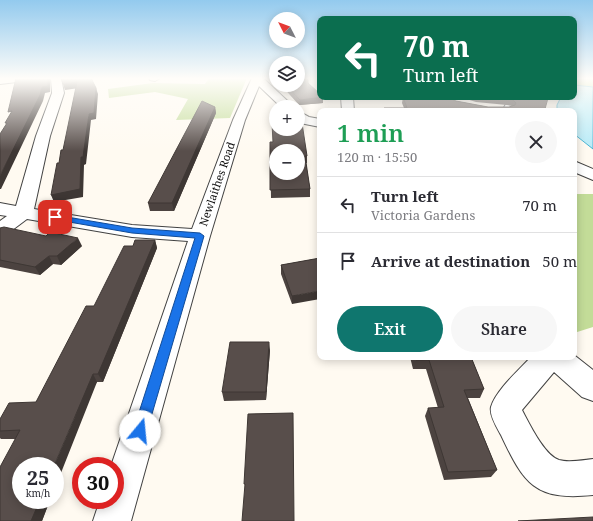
<!DOCTYPE html>
<html lang="en">
<head>
<meta charset="utf-8">
<style>
	body { margin:0; font-family:"Noto Serif",serif; background:#f7f7f7; color:#2b2b33; height:100vh; display:flex; flex-direction:column; font-size:15px; white-space:nowrap }
	* { box-sizing:border-box; margin:0 }
	p { font-size:13px; color:#7c7c81 }
	.icon { flex:none; width:22px; height:22px; fill:none; stroke:currentColor; stroke-width:2; stroke-linecap:round; stroke-linejoin:round }
	.map { position:relative; flex:1; overflow:hidden }
	.details { position:absolute; left:317px; top:108px; width:260px; height:252px; display:flex; flex-direction:column; background:#fff; border-radius:8px; box-shadow:0 2px 10px #0003 }
	.details>* { flex:none }
	.banner { position:absolute; left:317px; top:16px; width:260px; height:84px; border-radius:8px; box-shadow:0 2px 10px #0003; background:#0b6e4f; color:#fff; overflow:hidden }
	.needle { width:26px; rotate:312deg }
	.controls { position:absolute; left:269px; top:12px; display:grid; gap:8px }
	.controls a { display:grid; place-items:center; width:36px; height:36px; border-radius:50%; background:#fff; box-shadow:0 2px 10px #0003; font-size:20px }
	.speed { position:absolute; left:12px; top:457px; display:flex; gap:8px; font-size:20px; font-weight:700; text-align:center }
	.speed>* { display:grid; place-content:center; width:52px; height:52px; border-radius:50%; background:#fff; box-shadow:0 2px 10px #0003; line-height:1 }
	.speed small { font-size:10px; font-weight:400 }
	.speed .limit { border:6px solid #d22; background:#fff; color:#111 }
	.pin { position:absolute; display:grid; place-items:center; width:34px; height:34px; color:#fff; margin:-17px; border-radius:8px; box-shadow:0 2px 6px #0006 }
	.me { position:absolute; width:44px; margin:-22px; rotate:17deg; stroke-linejoin:round; filter:drop-shadow(0 0 3px #0008) }
	.turn { display:flex; align-items:center; gap:14px; height:84px; padding:0 20px; font-size:18px }
	.turn .icon { width:52px; height:52px; stroke-width:2.5 }
	.turn b { display:block; font-size:28px; line-height:34px }
	.round { display:grid; place-items:center; flex:none; width:42px; height:42px; border-radius:21px; background:#f7f7f7 }
	.overview { display:flex; align-items:center; justify-content:space-between; height:68px; padding:0 20px }
	h1 { font-size:24px; font-weight:600; line-height:30px; color:#1e9e55 }
	.action { display:flex; gap:8px; margin-top:auto; padding:8px 20px }
	.action a { flex:1; height:46px; border-radius:24px; background:#0f766e; color:#fff; font-size:16px; font-weight:600; line-height:46px; text-align:center }
	.action a+a { background:#f7f7f7; color:#2b2b33 }
	ul { padding:0; list-style:none }
	li { display:flex; align-items:center; gap:12px; height:56px; padding:0 20px; border-top:1px solid #e1e1e2 }
	li div { flex:1 }
	li b { display:block; font-size:15px }
	li em { font-style:normal }
	.map>svg:first-child { display:block }
	.forest { fill:#c3dc98 }
	.water { fill:#b5eaf7; stroke:#3aaed0 }
	.lines { fill:none; stroke-linecap:round; stroke-linejoin:round }
	.minor-casing { stroke:#424242; stroke-width:2 }
	.minor { fill:#fff; fill-rule:evenodd }
	.wall { fill:#4c4340 }
	.shaded-wall { fill:#3e3734 }
	.building { fill:#584e4b; stroke:#3e3734; fill-rule:evenodd }
	.route { fill:#1a73e8; stroke:#114b97 }
	.labels { text-anchor:middle; stroke-width:4; stroke-linejoin:round; paint-order:stroke }
	.street-label { font-size:11px; fill:#0f0f0f; stroke:#fff }
</style>
</head>
<body>
<div class="map">
<svg width="593" height="521" viewBox="0 0 593 521">
	<rect width="100%" height="100%" fill="#fffaf1"/>
	<path class="forest" d="M209,78H247L230,118L176,120L188,99L155,92L109,98L108,89L153,83L205,84Z
		M574,78H593V87L574,86Z
		M574,194H593V327L574,333Z"/>
	<path class="water" d="M574,85L593,87V149L574,134V111H557V105L561,97H574Z"/>
	<g class="lines">
		<g class="minor-casing">
			<path id="minor" d="M0,78H30L25,81L0,84Z
				M51,78H61L64,93L50,136L34,209L132,225L192,229L233,120L252,78H263L294,107H281L259,86L245,120L210,236L131,521H93L100,500H115V466H111L188,241L132,237L27,219L7,234L0,236V221L7,216L0,215V203L16,206L36,136L52,93Z
				M149,78H160L155,81L150,80Z
				M341,97H353L354,111H342Z
				M510,97H522L513,110L514,111H502Z
				M298,111L309,117L320,119V127L300,123L298,121Z
				M574,161L593,169V180L574,172Z
				M574,355L593,370V401L582,397L554,372L522,410C529,423 544,455 559,460C569,463 583,460 593,459V495C535,501 524,484 501,435C497,428 489,415 491,407C496,390 519,370 531,357H574Z"/>
		</g>
		<use href="#minor" class="minor"/>
	</g>
	<path class="wall" d="M308,83L323,103L299,105L281,85H298Z
		M403,97L456,101L488,107H509L512,106L507,105L476,102L460,97H543L545,109L547,111H384V108H404L402,103Z
		M215,107L216,113L174,211H150L148,203Z
		M270,142L307,156V163H306L310,189V197L271,198Z
		M0,228L82,246L61,265L53,264L40,275L0,267Z
		M155,240L157,248L103,382H97L21,500H50L42,521H0L15,439H1L0,438V419L36,402L133,246Z
		M320,258L292,304L281,274V265Z
		M270,350L266,400L224,401L222,392Z
		M410,357H471L484,389L480,398H468L497,470L491,477L444,480L425,416L428,408H438L426,369H413Z"/>
	<path class="shaded-wall" d="M48,78H50V92L45,93L43,101L1,189H0V176L42,87Z
		M77,82L79,88L65,90L63,84Z
		M96,88L98,94L96,119L91,120L86,164L84,165L83,197L54,202L51,195L81,157L89,114Z
		M323,97V103L299,105L300,100Z
		M215,107L216,113L174,211L172,203Z
		M78,238L82,246L61,265L57,256Z
		M155,240L157,248L103,382L98,374Z
		M49,256L53,264L40,275L35,267Z
		M320,291V299L292,304V296Z
		M269,342L270,350L266,400V392Z
		M93,374L97,382L55,488V466H54Z
		M40,500H50L42,521H31Z"/>
	<path class="building" d="M16,78H48V86L42,87L40,95L0,176V134L7,123H5L12,111L8,112Z
		M61,78H91L96,88L94,113L89,114L83,157H81L80,189L51,195L57,163H59L61,150H63L77,82L63,84Z
		M298,78H308V83L320,94V97H323L300,100L286,85H298Z
		M403,97H447L456,101L488,107H509L515,105L516,103L513,100L493,97H543L548,98L545,109L547,111H386L384,108H407Z
		M202,101L215,107L172,203H148Z
		M272,123H276V129H298V123H302L307,156H305L310,189L270,190V142H273ZM276,151H298V173H276Z
		M4,227L46,236L50,232L78,238L57,256H49L35,267L0,260V228Z
		M135,240H155L98,374H93L54,466H21V500H40L31,521H0V467L20,430L0,431V419L9,403L36,402L86,306H94L124,246H133Z
		M320,258V291L292,296L281,265Z
		M230,342H269L266,392H222Z
		M415,357H471L484,389L464,390L497,470L448,472L428,408L444,407L429,360H416Z
		M293,413L294,521H242L245,484H244L248,414Z
		M593,517V521H518Z"/>
	<linearGradient id="sky" x2="0" y2="1"><stop stop-color="#93caee"/><stop offset="0.52" stop-color="#fffdf9"/><stop offset="1" stop-color="#fffdf9" stop-opacity="0"/></linearGradient>
	<rect width="593" height="151" fill="url(#sky)"/>
	<path class="route" d="M55,215L132,228L200,233L204,236L147,431L145,435L140,437L135,435L133,431L195,238L132,233L52,219V216Z"/>
	<g class="labels">
		<g class="street-label">
			<text transform="translate(217 184) rotate(-71)" y="4">Newlaithes Road</text>
		</g>
	</g>
</svg>
<div class="controls">
<a><svg class="needle" viewBox="-14 -14 28 28"><path d="M0-13l5 13h-10z" fill="#e53935"/><path d="M0 13l5-13h-10z" fill="#7c7c81"/></svg></a>
<a><svg class="icon" aria-label="layers" viewBox="0 0 24 24"><path d="M12 4l9 5-9 5-9-5zM3 14l9 5 9-5"/></svg></a>
<a>+</a>
<a>−</a>
</div>
<div class="speed"><div>25<small>km/h</small></div><div class="limit">30</div></div>
<div class="pin" style="left:55px;top:217px;background:#d93025"><svg class="icon" aria-label="arrive" viewBox="0 0 24 24"><path d="M6 21V4h12l-3 4 3 4H6"/></svg></div>
<svg class="me" style="left:140px;top:431px" viewBox="-20 -20 40 40"><circle r="19" fill="#fff"/><path d="M0-13L10 11 0 6-10 11z" fill="#1a73e8"/></svg>
<div class="banner">
<div class="turn"><svg class="icon" aria-label="left" viewBox="0 0 24 24"><path d="M17 20v-9H6M10 6l-5 5 5 5"/></svg><div><b>70 m</b>Turn left</div></div>
</div>
<section class="details">
<div class="overview"><div><h1>1 min</h1><p>120 m · 15:50</p></div><a class="round"><svg class="icon" aria-label="close" viewBox="0 0 24 24"><path d="M6 6l12 12M18 6L6 18"/></svg></a></div>
<ul>
<li><svg class="icon" aria-label="left" viewBox="0 0 24 24"><path d="M17 20v-9H6M10 6l-5 5 5 5"/></svg><div><b>Turn left</b><p>Victoria Gardens</p></div><em>70 m</em></li>
<li><svg class="icon" aria-label="arrive" viewBox="0 0 24 24"><path d="M6 21V4h12l-3 4 3 4H6"/></svg><div><b>Arrive at destination</b></div><em>50 m</em></li>
</ul>
<div class="action"><a>Exit</a><a>Share</a></div>
</section>
</div>
</body>
</html>
